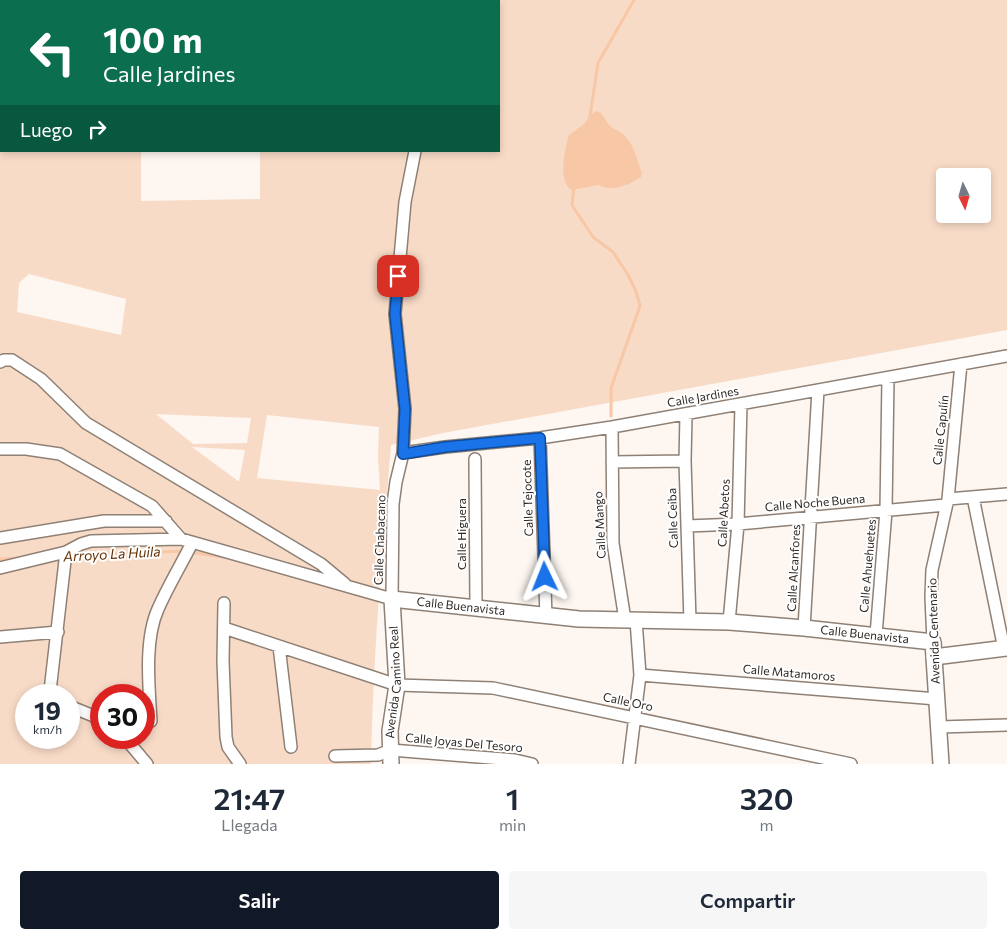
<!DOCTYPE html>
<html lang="es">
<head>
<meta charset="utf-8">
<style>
	body { margin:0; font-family:Commissioner,sans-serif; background:#f6f6f7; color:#1f2937; height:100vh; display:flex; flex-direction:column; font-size:19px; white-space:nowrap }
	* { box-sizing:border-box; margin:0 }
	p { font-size:16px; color:#747a83 }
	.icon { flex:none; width:28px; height:28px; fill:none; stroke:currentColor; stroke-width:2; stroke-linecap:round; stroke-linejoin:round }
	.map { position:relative; height:764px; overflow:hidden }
	.drawer { display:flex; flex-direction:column; background:#fff; flex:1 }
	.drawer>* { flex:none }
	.guide { position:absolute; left:0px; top:0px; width:500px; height:152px; box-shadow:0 2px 8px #0003; background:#0b6e4f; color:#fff; overflow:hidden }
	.needle { width:32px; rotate:175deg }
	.fabs { position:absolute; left:936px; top:168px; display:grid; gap:10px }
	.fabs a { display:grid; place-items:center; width:55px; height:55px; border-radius:5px; background:#fff; box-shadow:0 2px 8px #0003; font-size:25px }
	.speed { position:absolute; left:15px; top:684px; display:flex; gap:10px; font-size:25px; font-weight:700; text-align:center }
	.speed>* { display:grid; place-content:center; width:65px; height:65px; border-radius:50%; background:#fff; box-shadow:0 2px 8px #0003; line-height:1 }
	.speed small { font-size:12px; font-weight:400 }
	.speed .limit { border:8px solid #d22; background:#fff; color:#111 }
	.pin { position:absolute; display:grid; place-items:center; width:42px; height:42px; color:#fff; margin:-21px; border-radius:10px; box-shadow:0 2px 8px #0006 }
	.me { position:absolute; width:55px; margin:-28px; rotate:358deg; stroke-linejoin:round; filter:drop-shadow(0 0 4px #0008) }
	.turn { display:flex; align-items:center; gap:18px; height:105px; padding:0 20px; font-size:22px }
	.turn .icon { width:65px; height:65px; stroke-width:2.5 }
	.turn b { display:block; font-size:35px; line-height:42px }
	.then { display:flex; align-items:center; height:48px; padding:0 20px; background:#0003; gap:10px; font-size:19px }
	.eta { display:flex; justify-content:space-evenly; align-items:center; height:85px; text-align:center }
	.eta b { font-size:30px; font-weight:600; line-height:35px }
	.action { display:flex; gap:10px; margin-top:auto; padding:10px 20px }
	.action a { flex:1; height:58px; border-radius:5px; background:#111827; color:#fff; font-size:20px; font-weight:600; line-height:58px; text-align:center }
	.action a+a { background:#f6f6f7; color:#1f2937 }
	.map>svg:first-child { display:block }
	.green { fill:#f8dbc7; fill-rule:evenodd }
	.water { fill:#f7c7a6 }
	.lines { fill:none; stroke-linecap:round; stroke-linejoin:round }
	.stream { stroke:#f7c7a6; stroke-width:3 }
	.minor-casing { stroke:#8f8075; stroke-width:14 }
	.tertiary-casing { stroke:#8f8075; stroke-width:18 }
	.minor { stroke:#fff; stroke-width:11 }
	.tertiary { stroke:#fff; stroke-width:15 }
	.route-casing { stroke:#114b97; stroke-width:12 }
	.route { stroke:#1a73e8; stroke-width:9 }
	.labels { text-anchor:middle; stroke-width:4; stroke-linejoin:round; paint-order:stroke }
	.street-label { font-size:12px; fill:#302925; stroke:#fff }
	.water-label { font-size:14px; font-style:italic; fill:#623103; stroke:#fff }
</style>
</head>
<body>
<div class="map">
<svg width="1007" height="764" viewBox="0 0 1007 764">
	<rect width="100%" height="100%" fill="#fdf6f1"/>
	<path class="green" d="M0,0H1007V330L443,433L391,445C382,551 373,657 371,764H0ZM1,1H499V151H260V199L141,201V151H1ZM945,176H982V214H945ZM29,274L126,299L121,335L17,312L19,283ZM156,414L251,418L247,443L193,444ZM267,415L379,427L378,457L380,490L257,478ZM192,447L245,450L239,481H238ZM26,695H69V738H26ZM101,695H144V738H101Z"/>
	<path class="water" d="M597,111C605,114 604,120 610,126C614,130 621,131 626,137C635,147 637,161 642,173L641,177L629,184L616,188H607L598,185L572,190C557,182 565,149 569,135L584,124L591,114Z"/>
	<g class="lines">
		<path class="stream" d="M590,116L598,63L634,0
			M574,187L572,205L593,237L613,252L628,275L636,291L640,306L611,388V416
			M190,552L224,557
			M68,556L184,551
			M0,559L22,558"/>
		<g class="minor-casing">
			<path id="minor" d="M436,1V0
				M0,362L4,360H12L41,379L86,423L321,564L345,584
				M686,415L685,461L690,621
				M612,427L613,543L625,620
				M540,438L546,617
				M0,449H26L60,454L152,506L181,539
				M403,453L445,447L540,438L612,427L1007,356
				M475,459L476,608
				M612,462L685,461
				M973,497L1004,649
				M948,499L1007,494
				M687,526L738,524L946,505
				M0,538L104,521H166
				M0,568L66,552L81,544L91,541L181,539L392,599L393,504L396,482L403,453L405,409L395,314L405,202L415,151
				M224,603L223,661L226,737L228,747L240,764
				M729,622L738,524L741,404
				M224,628L397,685L493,688L851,764
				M804,628L818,390
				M876,635L886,511L888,378
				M0,637L58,632
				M933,642L931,597L932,570L948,499L961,364
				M279,646L291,747
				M640,675L937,699
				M54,695L50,691L66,552
				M69,706L101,719
				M151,721C149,687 144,640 158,609C168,586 181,565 192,543
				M939,727L1007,725
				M125,738L147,764
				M335,756L378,755L391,750L515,760L532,764
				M629,764L640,675L636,620"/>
		</g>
		<g class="tertiary-casing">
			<g id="tertiary">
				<path d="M934,657L1007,648"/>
				<path id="s1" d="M391,764L390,731L397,685L392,599L579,619L729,622L804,628L933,642L941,764"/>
			</g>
		</g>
		<use href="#minor" class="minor"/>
		<use href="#tertiary" class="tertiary"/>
	</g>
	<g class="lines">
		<g class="route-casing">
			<path id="route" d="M398,276L395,314L405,409L403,454L445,447L540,438L545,577"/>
		</g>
		<use href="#route" class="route"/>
	</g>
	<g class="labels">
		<g class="street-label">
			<text transform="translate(703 397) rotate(-10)" y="4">Calle Jardines</text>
			<text transform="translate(941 430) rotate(-84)" y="4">Calle Capulín</text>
			<text transform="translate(528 498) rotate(-92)" y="4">Calle Tejocote</text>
			<text transform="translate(815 503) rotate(-5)" y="4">Calle Noche Buena</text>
			<text transform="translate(724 513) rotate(-87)" y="4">Calle Abetos</text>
			<text transform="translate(673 518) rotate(-92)" y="4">Calle Ceiba</text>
			<text transform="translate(600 525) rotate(-93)" y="4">Calle Mango</text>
			<text transform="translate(462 534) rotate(-90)" y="4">Calle Higuera</text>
			<text transform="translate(380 540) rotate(-88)" y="4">Calle Chabacano</text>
			<text transform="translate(868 566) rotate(-85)" y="4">Calle Ahuehuetes</text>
			<text transform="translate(794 568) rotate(-87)" y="4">Calle Alcanfores</text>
			<text dy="4" stroke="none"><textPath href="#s1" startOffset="235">Calle Buenavista</textPath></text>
			<text transform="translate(934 631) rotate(-92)" y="4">Avenida Centenario</text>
			<text dy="4" stroke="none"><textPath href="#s1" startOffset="640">Calle Buenavista</textPath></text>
			<text transform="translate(789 673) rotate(5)" y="4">Calle Matamoros</text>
			<text dy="4" stroke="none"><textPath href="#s1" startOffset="82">Avenida Camino Real</textPath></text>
			<text transform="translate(628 702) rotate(12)" y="4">Calle Oro</text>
			<text transform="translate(464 743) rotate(5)" y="4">Calle Joyas Del Tesoro</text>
		</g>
		<g class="water-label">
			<text transform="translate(112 554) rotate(-3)" y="5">Arroyo La Huila</text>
		</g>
	</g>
</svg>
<div class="fabs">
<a><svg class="needle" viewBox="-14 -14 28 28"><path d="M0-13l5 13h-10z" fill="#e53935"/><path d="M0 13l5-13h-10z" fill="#747a83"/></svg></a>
</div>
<div class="speed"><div>19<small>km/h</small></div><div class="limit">30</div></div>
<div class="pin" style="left:398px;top:276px;background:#d93025"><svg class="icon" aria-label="arrive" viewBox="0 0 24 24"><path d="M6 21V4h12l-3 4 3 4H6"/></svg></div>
<svg class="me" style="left:545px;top:577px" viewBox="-20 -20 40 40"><path d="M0-17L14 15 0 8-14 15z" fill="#1a73e8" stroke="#fff" stroke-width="4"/></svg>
<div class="guide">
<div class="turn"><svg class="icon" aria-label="left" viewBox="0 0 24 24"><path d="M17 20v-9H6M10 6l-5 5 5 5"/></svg><div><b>100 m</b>Calle Jardines</div></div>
<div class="then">Luego<svg class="icon" aria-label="right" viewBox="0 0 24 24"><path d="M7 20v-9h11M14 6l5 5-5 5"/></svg></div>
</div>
</div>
<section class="drawer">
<div class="eta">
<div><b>21:47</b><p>Llegada</p></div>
<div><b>1</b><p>min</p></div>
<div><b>320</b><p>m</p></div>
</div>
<div class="action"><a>Salir</a><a>Compartir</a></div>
</section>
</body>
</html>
